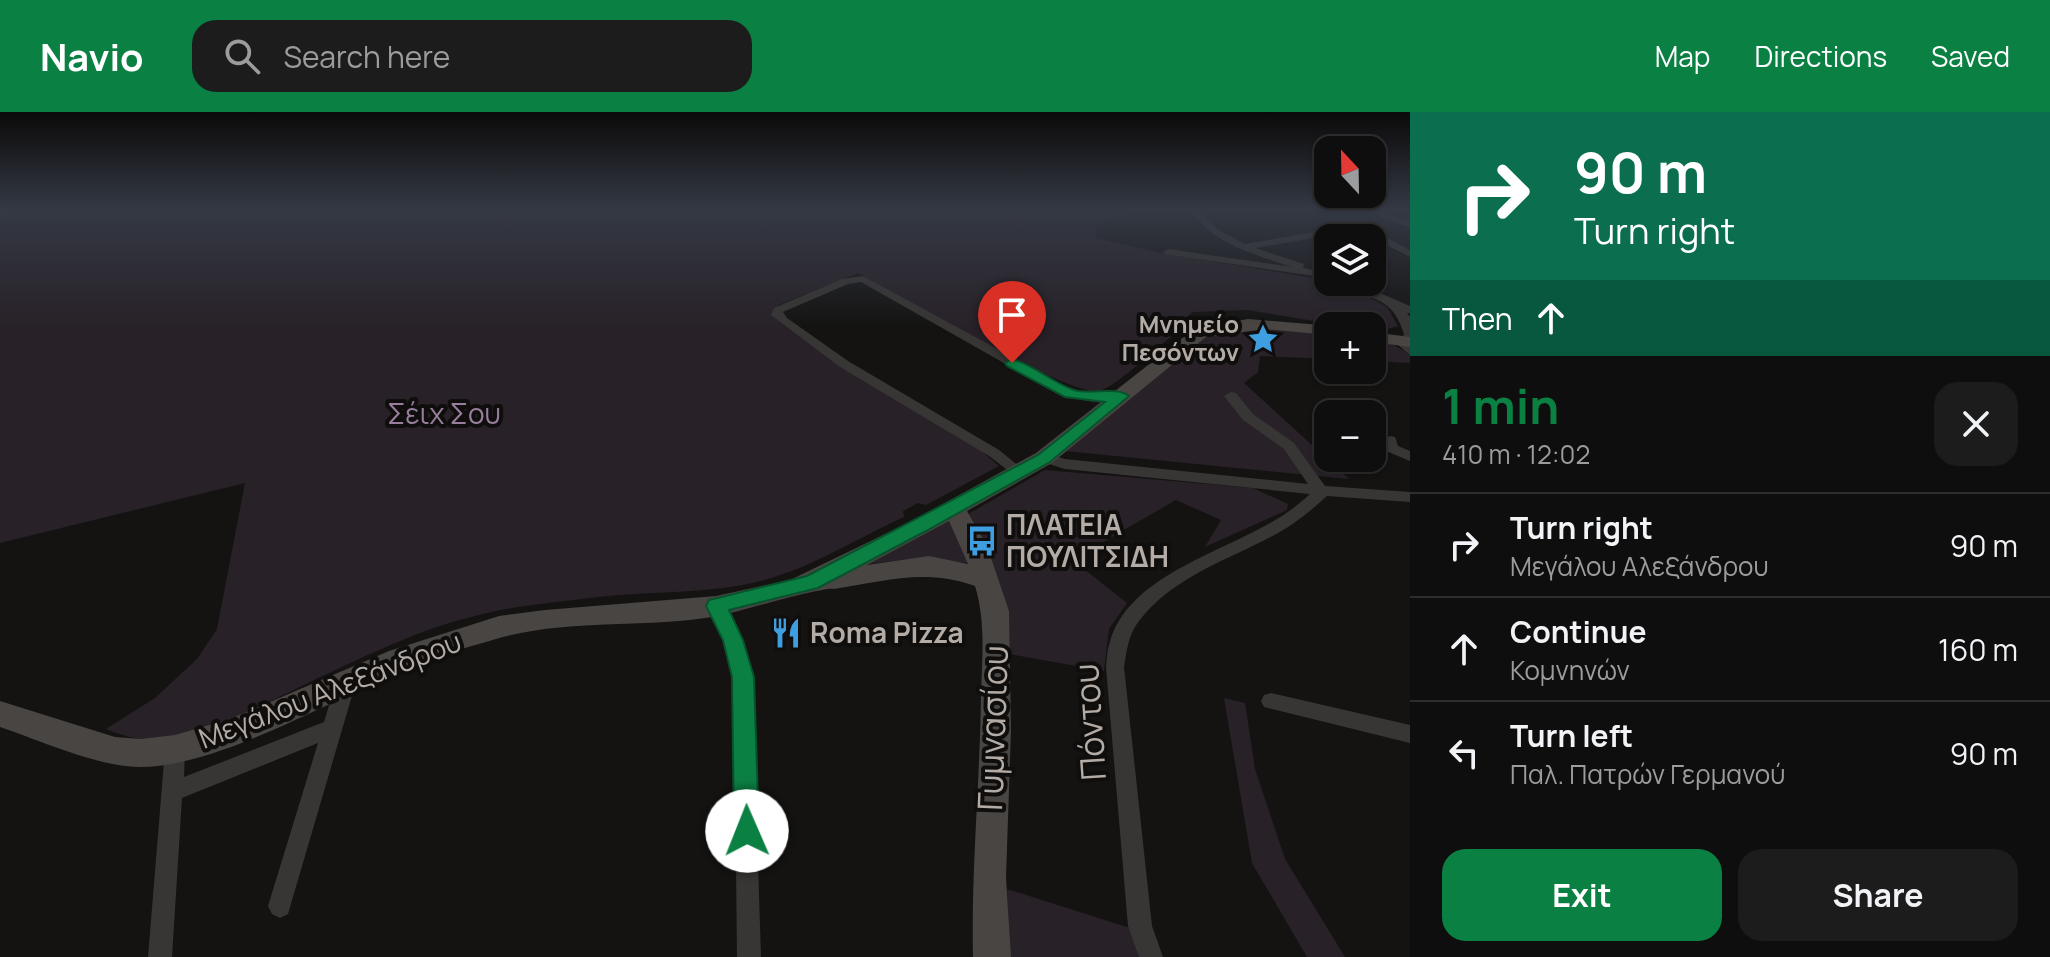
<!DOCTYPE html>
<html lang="en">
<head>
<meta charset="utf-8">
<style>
	body { margin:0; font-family:Manrope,sans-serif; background:#1d1c1c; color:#f1f3f6; height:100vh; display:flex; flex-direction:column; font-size:30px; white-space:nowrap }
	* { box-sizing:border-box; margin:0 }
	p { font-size:26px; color:#9b9c9e }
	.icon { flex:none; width:44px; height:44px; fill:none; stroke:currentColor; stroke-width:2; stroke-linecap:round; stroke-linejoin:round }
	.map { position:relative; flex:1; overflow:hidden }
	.panel { display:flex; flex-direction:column; background:#0f0e0e; width:640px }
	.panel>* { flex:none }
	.top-card { background:#0b6e4f; color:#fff; overflow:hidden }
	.needle { width:52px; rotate:338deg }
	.controls { position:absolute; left:1314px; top:24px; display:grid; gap:16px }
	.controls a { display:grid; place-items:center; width:72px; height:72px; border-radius:16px; background:#0f0e0e; box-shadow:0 2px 6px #0004,0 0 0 2px #2f2e2e; font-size:40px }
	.pin { position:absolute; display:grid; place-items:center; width:68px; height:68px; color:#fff; margin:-82px -34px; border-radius:50% 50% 50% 0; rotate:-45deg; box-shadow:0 0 8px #0007 }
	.pin .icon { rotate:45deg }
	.me { position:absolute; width:88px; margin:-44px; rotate:359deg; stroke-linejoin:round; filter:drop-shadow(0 0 6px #0008) }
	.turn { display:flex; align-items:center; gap:28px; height:168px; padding:0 32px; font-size:36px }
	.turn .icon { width:104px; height:104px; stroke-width:2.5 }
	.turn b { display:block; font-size:56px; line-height:68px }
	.then { display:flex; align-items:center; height:76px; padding:0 32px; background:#0003; gap:16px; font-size:30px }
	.round { display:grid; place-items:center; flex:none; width:84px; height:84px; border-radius:24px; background:#1d1c1c }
	.summary { display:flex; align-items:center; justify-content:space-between; height:136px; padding:0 32px }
	h1 { font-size:48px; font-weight:700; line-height:60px; color:#0b8043 }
	.action { display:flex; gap:16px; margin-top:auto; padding:16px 32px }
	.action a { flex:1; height:92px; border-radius:24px; background:#0b8043; color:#fff; font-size:32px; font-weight:700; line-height:92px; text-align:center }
	.action a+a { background:#1d1c1c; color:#f1f3f6 }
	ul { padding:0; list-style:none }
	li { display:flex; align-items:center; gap:24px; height:104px; padding:0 32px; border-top:2px solid #2f2e2e }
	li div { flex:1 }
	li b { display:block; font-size:30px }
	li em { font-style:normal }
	header { display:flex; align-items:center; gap:48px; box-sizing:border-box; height:112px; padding:0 40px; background:#0b8043; color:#fff }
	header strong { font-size:38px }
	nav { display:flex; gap:44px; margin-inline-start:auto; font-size:28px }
	.search { width:560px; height:72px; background:#1d1c1c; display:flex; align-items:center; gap:20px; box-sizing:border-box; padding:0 28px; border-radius:24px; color:#9b9c9e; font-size:30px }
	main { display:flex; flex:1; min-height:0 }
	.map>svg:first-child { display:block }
	.green { fill:#282128 }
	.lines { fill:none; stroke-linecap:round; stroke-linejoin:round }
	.stream { stroke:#413533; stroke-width:3 }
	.street { fill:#383634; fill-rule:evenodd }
	.secondary { fill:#484542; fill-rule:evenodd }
	.route { fill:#0b8043; stroke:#07532c; stroke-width:2 }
	.labels { text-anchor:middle; stroke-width:8; stroke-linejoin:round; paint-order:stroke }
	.far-poi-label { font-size:24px; font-weight:bold; fill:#b3aba5; stroke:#0f0e0d; text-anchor:end }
	.park-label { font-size:28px; fill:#967e9c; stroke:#0f0e0d }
	.poi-label { font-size:28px; font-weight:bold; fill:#b3aba5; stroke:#0f0e0d; text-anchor:start }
	.street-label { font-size:28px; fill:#b3aba5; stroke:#0f0e0d }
	.near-street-label { font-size:34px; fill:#b3aba5; stroke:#0f0e0d }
</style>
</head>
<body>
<header>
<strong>Navio</strong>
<div class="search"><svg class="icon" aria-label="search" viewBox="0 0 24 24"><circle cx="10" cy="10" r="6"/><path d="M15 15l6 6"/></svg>Search here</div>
<nav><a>Map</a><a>Directions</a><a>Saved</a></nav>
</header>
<main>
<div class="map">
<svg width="1410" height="845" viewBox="0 0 1410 845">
	<rect width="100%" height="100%" fill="#141312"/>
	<path class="green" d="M0,98H1161L1152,103L1120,104L1097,113L1096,126L1161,141L1313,166L1362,181L1387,195L1398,214L1381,219L1372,218V214H1344L1248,198L1192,200L1186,207V213C1166,226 1117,276 1098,279C1068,284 896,182 858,161L779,193L772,202L841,255L977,335L999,354L926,393L918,391L903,399L904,405C853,428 816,454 761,469C709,482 651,479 598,485C559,490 517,493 479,503C426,515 376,539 327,562C280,583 202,628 153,628C136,628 121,623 106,617L155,586L197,547L217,517L245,371L0,431Z
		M1254,215L1328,222V247L1260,244L1258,260L1244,271L1349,367L1065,339L1201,228L1213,221Z
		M1372,228L1388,230L1410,242V251L1372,249Z
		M1045,358L1253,376L1288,392L1287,398L1205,435L1221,408L1176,388L1084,441L1080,454L1127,491L1109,517L1104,559L1009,542L968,402Z
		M949,408L968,451L919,446L869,452Z
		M1224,586L1245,591L1255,657L1285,747L1345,845H1307L1252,751Z
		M1007,777L1130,816L1140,845H1010Z"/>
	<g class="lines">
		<path class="stream" d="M0,101L14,98"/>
		<path class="street" d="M1197,98L1220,119L1245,132L1354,113L1367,115L1410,138V145L1362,120L1354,119L1255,136L1304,152L1303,156L1325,160V164L1321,165L1164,142L1163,140L1168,137L1292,155C1255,142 1217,134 1192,101Z
			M1361,98H1375L1410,109V115Z
			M863,164L1067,275L1086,281L1122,280L1129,284C1110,297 1077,287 1057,281L861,170L848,172L783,200L787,206L848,249L999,338L1026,360L1024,363H1014L989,344L840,255L771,203L774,196L842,167Z
			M1340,170H1354L1410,194V201H1407L1410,205V243L1398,233L1404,222C1391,180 1369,191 1340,170Z
			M1231,280L1236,281L1253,302L1294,331L1325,374L1410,380V390L1327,384C1312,398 1296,411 1278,421C1231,447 1173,464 1139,509C1128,523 1127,538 1124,555L1152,814L1163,845H1139L1128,814L1106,555C1107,547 1107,538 1110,530C1127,466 1219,441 1270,411C1285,403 1298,393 1310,382L1065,357L1039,349L1037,346L1044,341L1065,347L1308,372L1284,337L1243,308L1224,284Z
			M1390,324L1395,325L1398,334L1410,339V349L1386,339L1383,328Z
			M716,487L722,489L742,528L752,565L761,845H737L734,565L724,528L707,494L710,489Z
			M346,562L353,564L356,570L288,802L280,806L272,802L268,794L318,631L182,686L172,845H148L165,637L168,630L175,628L182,630L185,637L184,665L324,610L336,570L339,564Z
			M1271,581L1410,613V631L1264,595L1261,589L1264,583Z"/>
		<path class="secondary" d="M1248,207L1333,214H1328V223L1264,217L1206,225L1052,351L967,399L987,434L1009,499L1011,618L1006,766L1011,845H973C971,757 980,671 981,583C982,546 986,510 975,474C925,456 885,469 834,477C825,474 737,500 718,504C645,517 567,506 496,527C465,536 433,545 404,557C333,588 214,656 139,655C95,654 42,629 0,615V589L115,625L141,627L175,623L230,607L389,539L499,504L545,498L716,484L790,468L912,409L1036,341L1194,217ZM949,409L968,452L929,444L867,453Z
			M1372,220L1410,225V235L1372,230Z"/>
	</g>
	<linearGradient id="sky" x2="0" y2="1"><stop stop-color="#0b0a0a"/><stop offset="0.45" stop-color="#343944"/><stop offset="1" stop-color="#343944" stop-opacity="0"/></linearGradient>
	<rect width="1410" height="216" fill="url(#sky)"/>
	<path class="route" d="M1012,247C1034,253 1053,271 1074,278C1091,283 1117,274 1129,284L1050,350L926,419L818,476L729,498L743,528L754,565L759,719L756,727L747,731L738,727L734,719L732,565L723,528L706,494L709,488L807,464L1038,343L1105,290L1065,285L1007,254L1005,251Z"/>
	<defs>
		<g id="sight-bare" transform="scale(2.4)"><path d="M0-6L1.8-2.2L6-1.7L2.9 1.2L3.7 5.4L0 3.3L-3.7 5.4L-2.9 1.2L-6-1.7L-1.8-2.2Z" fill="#3e9ee0" stroke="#0f0e0d" stroke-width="2.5" paint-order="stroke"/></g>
		<g id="bus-bare" transform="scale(2.4)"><path d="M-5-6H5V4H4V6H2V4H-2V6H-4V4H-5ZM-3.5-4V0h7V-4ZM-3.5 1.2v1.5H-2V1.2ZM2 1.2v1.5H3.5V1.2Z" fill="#3e9ee0" stroke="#0f0e0d" stroke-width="2.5" paint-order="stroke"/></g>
		<g id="restaurant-bare" transform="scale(2.4)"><path d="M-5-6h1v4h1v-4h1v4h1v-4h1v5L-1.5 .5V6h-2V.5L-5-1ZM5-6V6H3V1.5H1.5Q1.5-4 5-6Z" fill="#3e9ee0" stroke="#0f0e0d" stroke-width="2.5" paint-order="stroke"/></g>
	</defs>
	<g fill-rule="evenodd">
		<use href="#sight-bare" x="1263" y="227"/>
		<use href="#bus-bare" x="982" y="429"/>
		<use href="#restaurant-bare" x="786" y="521"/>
	</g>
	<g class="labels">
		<g class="far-poi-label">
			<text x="1239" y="221">Μνημείο<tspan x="1239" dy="28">Πεσόντων</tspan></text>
		</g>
		<g class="park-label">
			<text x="444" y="312">Σέιχ Σου</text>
		</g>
		<g class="poi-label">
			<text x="1006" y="423">ΠΛΑΤΕΙΑ<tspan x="1006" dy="32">ΠΟΥΛΙΤΣΙΔΗ</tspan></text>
			<text x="810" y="531">Roma Pizza</text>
		</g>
		<g class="street-label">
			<text transform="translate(330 578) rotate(-21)" y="10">Μεγάλου Αλεξάνδρου</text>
		</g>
		<g class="near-street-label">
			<text transform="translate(1090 610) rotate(-94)" y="12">Πόντου</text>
			<text transform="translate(993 616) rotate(-88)" y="12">Γυμνασίου</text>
		</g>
	</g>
</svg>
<div class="controls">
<a><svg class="needle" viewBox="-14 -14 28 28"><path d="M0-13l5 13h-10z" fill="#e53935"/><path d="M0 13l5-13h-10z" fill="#9b9c9e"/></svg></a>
<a><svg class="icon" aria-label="layers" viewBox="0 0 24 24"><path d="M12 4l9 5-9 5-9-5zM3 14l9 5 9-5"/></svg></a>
<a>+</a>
<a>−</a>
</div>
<div class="pin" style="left:1012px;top:251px;background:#d93025"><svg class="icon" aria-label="arrive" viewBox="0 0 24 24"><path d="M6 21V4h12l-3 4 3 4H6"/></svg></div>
<svg class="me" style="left:747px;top:719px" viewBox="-20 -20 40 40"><circle r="19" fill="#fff"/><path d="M0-13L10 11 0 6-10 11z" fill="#0b8043"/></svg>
</div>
<section class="panel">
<div class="top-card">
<div class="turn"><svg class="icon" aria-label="right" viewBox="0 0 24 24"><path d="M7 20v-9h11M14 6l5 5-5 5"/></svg><div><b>90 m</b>Turn right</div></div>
<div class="then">Then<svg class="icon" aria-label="ahead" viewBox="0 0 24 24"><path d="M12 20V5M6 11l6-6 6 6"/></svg></div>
</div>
<div class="summary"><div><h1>1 min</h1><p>410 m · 12:02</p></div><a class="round"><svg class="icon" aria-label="close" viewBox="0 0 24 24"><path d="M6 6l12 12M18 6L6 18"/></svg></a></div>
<ul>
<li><svg class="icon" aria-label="right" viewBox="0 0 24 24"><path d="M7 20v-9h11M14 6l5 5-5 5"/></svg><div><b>Turn right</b><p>Μεγάλου Αλεξάνδρου</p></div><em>90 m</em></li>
<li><svg class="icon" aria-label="ahead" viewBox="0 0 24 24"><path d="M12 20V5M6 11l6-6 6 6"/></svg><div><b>Continue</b><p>Κομνηνών</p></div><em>160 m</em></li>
<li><svg class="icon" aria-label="left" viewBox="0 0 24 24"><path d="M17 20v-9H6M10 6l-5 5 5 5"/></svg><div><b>Turn left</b><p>Παλ. Πατρών Γερμανού</p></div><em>90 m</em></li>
</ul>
<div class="action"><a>Exit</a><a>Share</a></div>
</section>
</main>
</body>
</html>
